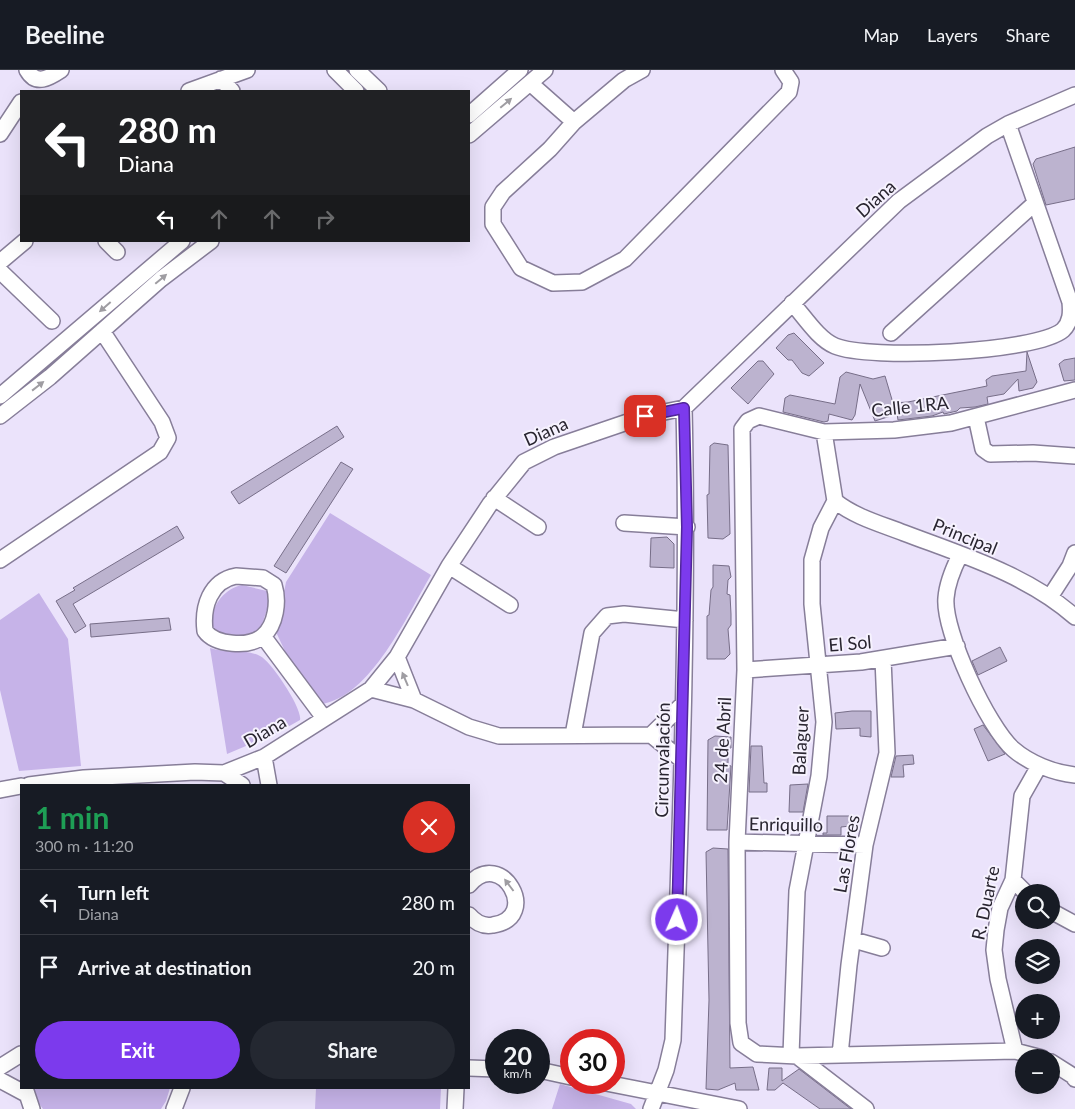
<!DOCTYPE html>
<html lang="en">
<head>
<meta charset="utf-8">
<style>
	body { margin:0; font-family:Lato,sans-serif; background:#242831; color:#f1f3f6; height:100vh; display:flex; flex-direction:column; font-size:19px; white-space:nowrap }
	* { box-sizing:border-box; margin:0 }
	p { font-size:16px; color:#9ea1a6 }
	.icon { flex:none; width:28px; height:28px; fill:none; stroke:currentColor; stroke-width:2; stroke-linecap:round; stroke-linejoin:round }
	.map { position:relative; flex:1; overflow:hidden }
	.details { position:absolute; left:20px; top:714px; width:450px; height:305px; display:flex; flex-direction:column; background:#171b24; border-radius:0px; box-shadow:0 5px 20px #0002 }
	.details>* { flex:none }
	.banner { position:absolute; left:20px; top:20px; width:450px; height:152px; border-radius:0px; box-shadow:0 5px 20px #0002; background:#202124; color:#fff; overflow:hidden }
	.controls { position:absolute; left:1015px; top:814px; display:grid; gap:10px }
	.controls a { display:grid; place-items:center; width:45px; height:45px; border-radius:50%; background:#171b24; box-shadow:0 5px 20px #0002; font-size:25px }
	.speed { position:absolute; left:485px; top:959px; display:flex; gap:10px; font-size:25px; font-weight:700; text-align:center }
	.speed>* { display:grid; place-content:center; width:65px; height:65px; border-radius:50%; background:#171b24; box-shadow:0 5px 20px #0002; line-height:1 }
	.speed small { font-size:12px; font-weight:400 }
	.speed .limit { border:8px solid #d22; background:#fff; color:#111 }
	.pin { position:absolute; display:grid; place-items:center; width:42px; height:42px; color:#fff; margin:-21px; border-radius:10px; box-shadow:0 2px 8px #0006 }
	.me { position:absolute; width:55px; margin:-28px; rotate:2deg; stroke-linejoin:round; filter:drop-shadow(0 0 4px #0008) }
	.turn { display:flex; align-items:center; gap:18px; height:105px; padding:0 15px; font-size:22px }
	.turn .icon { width:65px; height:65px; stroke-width:2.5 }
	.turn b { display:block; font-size:35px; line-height:42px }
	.lanes { display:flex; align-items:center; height:48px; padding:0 15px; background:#0003; justify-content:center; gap:25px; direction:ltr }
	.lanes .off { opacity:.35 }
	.round { display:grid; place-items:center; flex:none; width:52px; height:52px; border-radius:26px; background:#242831 }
	.overview { display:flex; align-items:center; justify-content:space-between; height:85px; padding:0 15px }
	h1 { font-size:30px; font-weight:700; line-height:38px; color:#1e9e55 }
	.cta { display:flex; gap:10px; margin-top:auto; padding:10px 15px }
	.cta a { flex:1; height:58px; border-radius:30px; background:#7c3aed; color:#fff; font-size:20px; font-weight:700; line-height:58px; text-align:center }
	.cta a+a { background:#242831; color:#f1f3f6 }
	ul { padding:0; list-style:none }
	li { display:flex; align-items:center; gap:15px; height:65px; padding:0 15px; border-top:1px solid #363941 }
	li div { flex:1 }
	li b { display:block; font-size:19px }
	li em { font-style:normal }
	header { display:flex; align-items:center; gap:30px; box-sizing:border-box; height:70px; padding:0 25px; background:#171b24; border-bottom:1px solid #363941 }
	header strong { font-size:24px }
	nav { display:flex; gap:28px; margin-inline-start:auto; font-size:18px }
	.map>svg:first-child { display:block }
	.green { fill:#c6b3e8 }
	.building { fill:#bcb3cf; stroke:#776e88 }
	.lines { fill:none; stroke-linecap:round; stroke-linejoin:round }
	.minor-casing { stroke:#877e99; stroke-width:18 }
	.minor { stroke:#fff; stroke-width:15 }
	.oneway { fill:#9f9da2 }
	.route-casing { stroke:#51269a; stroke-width:12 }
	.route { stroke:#7c3aed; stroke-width:9 }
	.labels { text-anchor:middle; stroke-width:4; stroke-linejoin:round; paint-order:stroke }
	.street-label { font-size:18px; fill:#292530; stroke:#f6f2fe }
</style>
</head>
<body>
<header>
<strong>Beeline</strong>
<nav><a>Map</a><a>Layers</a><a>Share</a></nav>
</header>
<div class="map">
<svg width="1075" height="1039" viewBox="0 0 1075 1039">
	<rect width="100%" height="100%" fill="#ebe3fb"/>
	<path class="green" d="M330,443L431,505C408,544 370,628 321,634L291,594L276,562L286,512Z
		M242,515L267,521L270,530L261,558C246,569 232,566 215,562C206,542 222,519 242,515Z
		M39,523L68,569L81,696L19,701L0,620V550Z
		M210,578C226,584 245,578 260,586C271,591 303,639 300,650L277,663L227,684Z
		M560,1014L631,1034L636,1039H552Z
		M34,1018H170L166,1031L161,1039H43L38,1032Z
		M316,1018H441L440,1039H315Z"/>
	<path class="building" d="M1075,77V129L1046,135L1033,94L1036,89Z
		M794,263L824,293L809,306L802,303L792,290H788L776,278L788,265Z
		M1027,282L1037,312L1033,318L1019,321L1018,309L1004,324L987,327L988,334L975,337L960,338L957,341L944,344L943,342L932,346L898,350L897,344L875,351L860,314L855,345L852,350L829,344L828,351L824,352L783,342L785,328L790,325L835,334L840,307L846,302L873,309L885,306L893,333L908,332L987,316L986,310L992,306L1026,301Z
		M1075,288V310L1064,311L1059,294L1064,290Z
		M758,291H763L774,304L748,334L731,318Z
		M337,356L344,367L239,434L231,422Z
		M714,373L728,375L730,464L723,469L708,468L707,425L709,424L710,376Z
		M341,392L353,399L286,503L274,496Z
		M177,456L184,468L73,534L86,556L75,563L56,531L75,520L73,518Z
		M667,467L674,474V498L650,497L651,468Z
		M713,495L729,496L731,507L728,510L727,524L730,525L731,544V555L728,559L730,584L725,589H707V546L709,545L711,520L713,517Z
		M169,548L171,560L91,567L90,554Z
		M1000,577L1007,591L978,605L972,591Z
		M852,641H871V667L860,666V658L836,659L835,643Z
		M983,655L1005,684L988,691L974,659Z
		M715,666L731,667V678L728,679V695L731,696L727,760H707L708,670Z
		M751,676H762L764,713H767V722H749Z
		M913,685L914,694L903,695L904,707H891L896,686Z
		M808,714L803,742H789L790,715Z
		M827,746H849L850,756L841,757V765H823V763H827Z
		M713,778L728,779L730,998L753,997L759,1020H736L735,1013L718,1020L706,1019L709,930L706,782Z
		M769,998H782V1011L799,999L851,1039H820L783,1013L775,1020H767Z"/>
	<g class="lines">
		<g class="minor-casing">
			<path id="minor" d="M27,0C36,16 49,8 61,0
				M335,0L356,21
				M357,0L379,21
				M221,9L232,21
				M530,13L574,52L550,79L503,122L493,137V154L521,198L553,213L582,212L625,189L789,22L791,12L783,0
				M189,21L247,0
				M469,45L520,0
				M574,52L624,10L642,0
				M0,64L21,32
				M469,65L545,0
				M106,171L117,182
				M0,192L25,171
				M0,201L52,251
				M792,233C804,246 818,269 835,276C868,290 1036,283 1063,260C1071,252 1071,242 1070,232L1008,54
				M891,263L1034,134
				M0,326L182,171
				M0,346L50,307L161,209L211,171
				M976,347L983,379L990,384L1033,383L1075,386
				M494,428L538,457
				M835,431C855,447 881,454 904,463C962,485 1028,505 1075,547
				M624,453L687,457
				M960,485C954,497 947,514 946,528C943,561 988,657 1013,679C1029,693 1054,703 1075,705
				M0,490L160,382L168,368L162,352L102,261
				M449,496L510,535
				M236,506L263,508L274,515C279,531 276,555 263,566C249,578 215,575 205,561C202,537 210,511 236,506Z
				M1050,527L1070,496L1075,483
				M263,566L324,648
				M397,587L414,630
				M745,600L861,592L957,576
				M371,619L414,630L469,657L499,666L651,665L682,690
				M573,665L592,563L607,546L624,544L685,550
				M651,665L683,634
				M264,687L269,715
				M224,703L242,715
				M29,715L84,708L195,702L224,703L264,687L371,619L397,587L449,496L490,434L524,392L554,377L645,346L684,338L899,131L987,66L1008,54L1075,25
				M0,720L21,716
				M737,772L865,775
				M1013,810L1025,822
				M469,815C501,776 542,848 493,855C483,857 475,852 469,845
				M1051,841L1075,854
				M854,870L882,878
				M1015,981L998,909L994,880L996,860L1000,838L1013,810L1022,726L1039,696
				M791,985L797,821L819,706L824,652L812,534V490L821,458L835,431L824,362
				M840,985L849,895L865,775L887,683L883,589
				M797,986L866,1039
				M1042,988L1015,981L797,986L757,984L741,973L738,953L737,772L745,600L742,359L748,351L759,346L824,362L894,360L951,353L1075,320
				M1051,992L1073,1006L1075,1009
				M0,997L21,984
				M469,998L496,999
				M539,1000L571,1007
				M0,1010L26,1024
				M601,1012L739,1039
				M25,1018L32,1039
				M174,1039L182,1018
				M455,1039L456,1018
				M651,1039L666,1000L673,970C680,759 689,548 684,338"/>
		</g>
		<use href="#minor" class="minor"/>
	</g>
	<defs><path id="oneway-solid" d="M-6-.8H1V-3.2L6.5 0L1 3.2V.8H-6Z" transform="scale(1.25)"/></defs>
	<g class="oneway">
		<use href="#oneway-solid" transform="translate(506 33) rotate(-40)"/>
		<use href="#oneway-solid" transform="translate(161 209) rotate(-40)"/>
		<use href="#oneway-solid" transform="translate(105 237) rotate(139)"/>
		<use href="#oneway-solid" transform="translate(38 316) rotate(-38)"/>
		<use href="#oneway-solid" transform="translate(405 609) rotate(-113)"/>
		<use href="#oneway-solid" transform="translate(509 815) rotate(-127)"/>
	</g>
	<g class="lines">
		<g class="route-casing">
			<path id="route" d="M645,346L684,338L687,457L677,850"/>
		</g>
		<use href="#route" class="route"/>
	</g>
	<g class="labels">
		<g class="street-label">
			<text transform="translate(876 129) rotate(-42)" y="6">Diana</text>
			<text transform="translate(910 337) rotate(-6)" y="6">Calle 1RA</text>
			<text transform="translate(546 362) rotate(-24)" y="6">Diana</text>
			<text transform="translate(965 467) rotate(22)" y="6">Principal</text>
			<text transform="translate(850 574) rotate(-5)" y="6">El Sol</text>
			<text transform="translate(265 662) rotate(-30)" y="6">Diana</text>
			<text transform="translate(723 670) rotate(-87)" y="6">24 de Abril</text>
			<text transform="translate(801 671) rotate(-87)" y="6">Balaguer</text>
			<text transform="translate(663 690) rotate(-89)" y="6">Circunvalación</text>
			<text transform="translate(786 755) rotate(1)" y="6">Enriquillo</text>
			<text transform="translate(847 784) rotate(-80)" y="6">Las Flores</text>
			<text transform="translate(986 833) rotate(-78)" y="6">R. Duarte</text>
		</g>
	</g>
</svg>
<div class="controls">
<a><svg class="icon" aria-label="search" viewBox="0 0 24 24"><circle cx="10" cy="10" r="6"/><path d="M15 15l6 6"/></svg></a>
<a><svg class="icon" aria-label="layers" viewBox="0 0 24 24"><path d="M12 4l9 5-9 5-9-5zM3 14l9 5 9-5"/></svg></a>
<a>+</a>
<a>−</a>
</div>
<div class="speed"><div>20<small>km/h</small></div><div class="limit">30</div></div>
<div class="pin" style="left:645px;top:346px;background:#d93025"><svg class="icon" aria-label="arrive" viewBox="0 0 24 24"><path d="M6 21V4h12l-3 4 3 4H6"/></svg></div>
<svg class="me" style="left:677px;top:850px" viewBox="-20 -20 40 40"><circle r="17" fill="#7c3aed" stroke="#fff" stroke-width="3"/><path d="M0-11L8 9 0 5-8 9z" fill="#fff"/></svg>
<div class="banner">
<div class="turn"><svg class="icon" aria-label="left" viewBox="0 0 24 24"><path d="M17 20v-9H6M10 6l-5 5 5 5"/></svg><div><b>280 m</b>Diana</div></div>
<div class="lanes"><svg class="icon" aria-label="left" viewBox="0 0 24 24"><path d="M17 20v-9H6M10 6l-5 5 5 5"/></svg><svg class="icon off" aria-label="ahead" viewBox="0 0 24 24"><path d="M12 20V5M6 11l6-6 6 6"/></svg><svg class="icon off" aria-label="ahead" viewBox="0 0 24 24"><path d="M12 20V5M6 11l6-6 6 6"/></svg><svg class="icon off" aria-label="right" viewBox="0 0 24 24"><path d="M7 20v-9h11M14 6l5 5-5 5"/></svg></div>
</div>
<section class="details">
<div class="overview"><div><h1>1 min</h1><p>300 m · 11:20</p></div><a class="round" style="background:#d93025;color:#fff"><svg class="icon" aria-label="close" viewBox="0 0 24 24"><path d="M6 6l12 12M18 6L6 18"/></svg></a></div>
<ul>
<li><svg class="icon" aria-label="left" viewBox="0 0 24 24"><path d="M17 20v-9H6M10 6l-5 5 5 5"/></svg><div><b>Turn left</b><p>Diana</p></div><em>280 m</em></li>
<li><svg class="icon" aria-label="arrive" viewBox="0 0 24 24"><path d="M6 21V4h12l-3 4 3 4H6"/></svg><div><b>Arrive at destination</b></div><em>20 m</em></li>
</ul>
<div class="cta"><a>Exit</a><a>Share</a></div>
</section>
</div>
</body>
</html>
